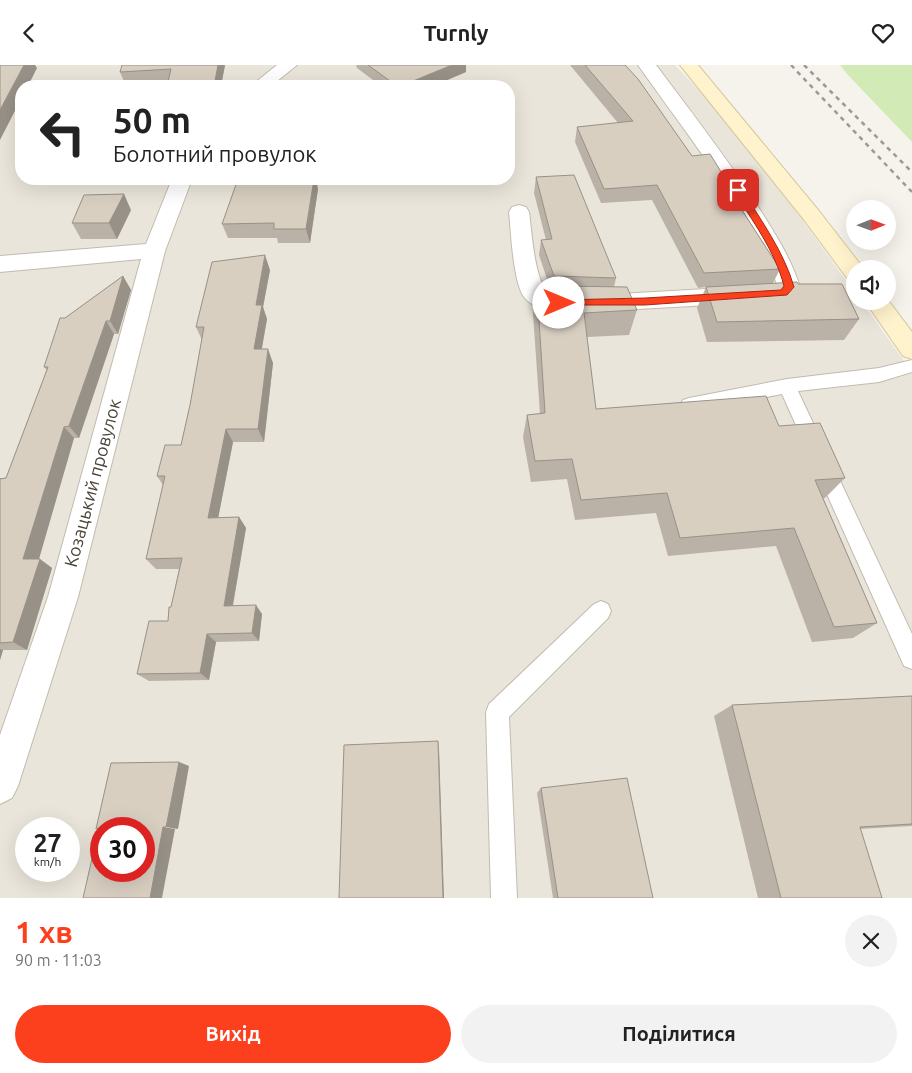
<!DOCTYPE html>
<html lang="uk">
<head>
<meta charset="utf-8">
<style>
	body { margin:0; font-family:Ubuntu,sans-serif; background:#f2f2f2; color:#222; height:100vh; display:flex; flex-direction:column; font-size:19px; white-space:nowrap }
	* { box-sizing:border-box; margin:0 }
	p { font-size:16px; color:#767676 }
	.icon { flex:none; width:28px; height:28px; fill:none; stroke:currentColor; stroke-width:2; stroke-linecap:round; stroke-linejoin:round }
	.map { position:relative; height:833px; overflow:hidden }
	.drawer { display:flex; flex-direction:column; background:#fff; flex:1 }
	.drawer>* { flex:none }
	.hud { position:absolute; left:15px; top:15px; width:500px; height:105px; border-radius:20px; box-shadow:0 5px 20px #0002; background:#fff; color:#222; overflow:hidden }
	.needle { width:32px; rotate:89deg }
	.fabs { position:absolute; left:846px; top:135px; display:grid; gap:10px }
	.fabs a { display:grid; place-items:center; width:50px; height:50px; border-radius:50%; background:#fff; box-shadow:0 5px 20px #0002; font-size:25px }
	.speed { position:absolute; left:15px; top:752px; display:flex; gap:10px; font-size:25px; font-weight:700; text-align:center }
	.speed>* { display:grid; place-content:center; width:65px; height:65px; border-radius:50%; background:#fff; box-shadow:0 5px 20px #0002; line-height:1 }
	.speed small { font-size:12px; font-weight:400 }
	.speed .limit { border:8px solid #d22; background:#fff; color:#111 }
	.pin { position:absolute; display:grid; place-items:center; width:42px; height:42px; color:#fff; margin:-21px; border-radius:10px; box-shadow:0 2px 8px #0006 }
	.me { position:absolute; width:55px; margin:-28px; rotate:90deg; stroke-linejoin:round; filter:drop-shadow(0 0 4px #0008) }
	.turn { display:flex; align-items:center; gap:18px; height:105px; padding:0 15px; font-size:22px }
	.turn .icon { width:65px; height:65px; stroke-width:2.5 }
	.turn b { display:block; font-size:35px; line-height:42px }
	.round { display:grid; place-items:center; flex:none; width:52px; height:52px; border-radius:26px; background:#f2f2f2 }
	.head { display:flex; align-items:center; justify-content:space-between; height:85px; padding:0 15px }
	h1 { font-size:30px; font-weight:700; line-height:38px; color:#fc3f1d }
	.cta { display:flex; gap:10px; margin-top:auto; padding:10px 15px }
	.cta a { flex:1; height:58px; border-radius:30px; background:#fc3f1d; color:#fff; font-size:20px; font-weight:700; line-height:58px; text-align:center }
	.cta a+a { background:#f2f2f2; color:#222 }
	header { display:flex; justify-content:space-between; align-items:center; height:65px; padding:0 15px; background:#fff; font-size:22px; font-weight:700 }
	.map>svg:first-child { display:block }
	.residential { fill:#eae5da; fill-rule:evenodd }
	.green { fill:#d2eab5 }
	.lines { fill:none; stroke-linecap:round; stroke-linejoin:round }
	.service-casing { stroke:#c2bbae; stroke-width:2 }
	.minor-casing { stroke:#c2bbae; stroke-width:2 }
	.secondary-casing { stroke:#d6c79b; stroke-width:2 }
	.service { fill:#fff; fill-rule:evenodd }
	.minor { fill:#fff; fill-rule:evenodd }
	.secondary { fill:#fff3cd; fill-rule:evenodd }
	.rail { stroke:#9a9a9a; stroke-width:2.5; stroke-dasharray:4.5 4.5; stroke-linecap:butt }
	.wall { fill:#bab2a6 }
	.shaded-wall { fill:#979187 }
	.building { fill:#d8cfc1; stroke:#979187; fill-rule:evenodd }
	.route { fill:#fc3f1d; stroke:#a42913 }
	.labels { text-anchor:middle; stroke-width:4; stroke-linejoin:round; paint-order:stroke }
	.street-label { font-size:18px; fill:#4b4439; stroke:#fff }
</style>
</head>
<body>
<header><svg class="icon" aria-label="back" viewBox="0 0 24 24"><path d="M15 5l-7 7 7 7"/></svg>Turnly<svg class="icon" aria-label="heart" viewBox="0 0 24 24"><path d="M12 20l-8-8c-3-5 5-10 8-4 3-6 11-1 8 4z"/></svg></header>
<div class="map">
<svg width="912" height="833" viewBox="0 0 912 833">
	<rect width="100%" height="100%" fill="#f6f3ec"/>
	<path class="residential" d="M0,0H675L711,38L801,153L855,228V236H861L912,307V833H0ZM21,21H509V114H21ZM26,764H69V806H26ZM101,764H144V806H101Z"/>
	<path class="green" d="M840,0H912V77L847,9Z"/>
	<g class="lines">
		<g class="service-casing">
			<path id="service" d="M912,295V307L879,317L798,326L912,569V604L904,601L782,329L689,347L683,345L680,340L683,335L689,333L787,314L879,303Z
				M601,536L608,539L611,546L608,553L509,652L517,833H491L486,647L489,639L594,539Z"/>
		</g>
		<g class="minor-casing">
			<path id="minor" d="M277,0H297L271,21H251Z
				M638,0H656C689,44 723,88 753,134C771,162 790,190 800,222L792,234L784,236L601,246L544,244C536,242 529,238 524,232C513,217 511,166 509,147L512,142L519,140L526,142L529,147C532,167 534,216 549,228L601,230L777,220C769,192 753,167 737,142C707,93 671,47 638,0Z
				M172,114H192L165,186L78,532L18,721L12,733L0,739V670L48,532L141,194L0,207V191L146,179Z"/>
		</g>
		<g class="secondary-casing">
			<path id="secondary" d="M680,0H698L819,146L864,204H855V216L847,213L805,156Z
				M888,235L912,267V294L903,291L865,236Z"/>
		</g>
		<use href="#service" class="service"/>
		<use href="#minor" class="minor"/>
		<use href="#secondary" class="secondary"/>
		<path class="rail" d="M791,0L912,127
			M804,0L912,107"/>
	</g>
	<path class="wall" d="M225,0L221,21H167V20L150,21H126L120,7Z
		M356,0H466V7L433,21H381L357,3Z
		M570,0H625L692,91L730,121L729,124L780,204L773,218L798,219L859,254L844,275L707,277L697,243L706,222L698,223L652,135L601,138L575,77L577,62L618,58Z
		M536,112L616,213L614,222L637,245L629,270L587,272L596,344L779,361L845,413L825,433H823L877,558L853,573L812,577L776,481L668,491L656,448L575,455L567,414L531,417L523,372L527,350L540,349L533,249L537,224L550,223L539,190L541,175H546L534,128Z
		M318,124L310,178H278L277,173H228L222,159Z
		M131,145L117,174H81L72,158Z
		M270,205L263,242L267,254L262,284L273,298L264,377H233L218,453L239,452L246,463L233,541L262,549L259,576L216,577L209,615L149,616L137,609L168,556L179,504H156L146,494L163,420L157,411L181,380L190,340L202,275L196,262Z
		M123,211L131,225L118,269H114L79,373H74L39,494L52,503L27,585H3L0,595V413H6L47,305L44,302L65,253Z
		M912,631V761L860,764L882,833H758L714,651L732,640Z
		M541,723L653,833H553L537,728Z"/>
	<path class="shaded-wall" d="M24,0H35L37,3L28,21H21V34L0,75V45Z
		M218,0H225L221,21H214Z
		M452,0H466V7L433,21H401Z
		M314,114H316L318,124L310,178L306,164Z
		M124,129L131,145L117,174L109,158Z
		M265,190L270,205L263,242L267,254L259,298L254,284L256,240Z
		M123,211L131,225L118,269L110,256Z
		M106,256L114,269L79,373L69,361Z
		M268,284L273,298L264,377L258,364Z
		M64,362L74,373L36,504L23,494Z
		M226,364L233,377L216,464L208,453Z
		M239,452L246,463L231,550L224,541Z
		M40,494L52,503L27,585L13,577Z
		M256,540L262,549L259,576L252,568Z
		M207,569L216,577L209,615L200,608Z
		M0,584L3,585L0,595Z
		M438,676L439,683L444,833H443Z
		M179,697L189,701L178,764L166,762Z
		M163,762L175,764L162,833H150Z"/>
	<path class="building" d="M0,0H24L0,45Z
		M122,0H218L214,21H167L171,4L120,7Z
		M368,0H452L401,21H397Z
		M585,0H625L638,14L692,91L710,89L730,121L727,122L780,204L704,208L657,120L604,124L577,62L633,56Z
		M574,110L616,213L554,211L541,175L552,174L536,112Z
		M238,114H314L306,164H274V158L222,159Z
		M124,129L109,158H72L84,130Z
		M265,190L256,240H262L254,284H268L258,364H226L208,453L239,452L224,541L256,540L252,568L207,569L200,608L137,609L149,556H168L169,542H171L182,493L146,494L165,411H157L165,380H181L190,340L204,262H196L212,197Z
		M123,211L110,256H106L69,361L64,362L23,494H40L13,577L0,578V414L6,413L48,302H44L60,253H65Z
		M797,217L798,219H842L859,254L717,257L706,222Z
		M563,221L627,222L637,245L584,248L596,344L766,331L779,361L820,358L845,413L815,415L877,558L834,562L794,463L680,473L667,428L581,435L572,394L535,396L527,350L545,348L537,224Z
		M912,631V759L860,762L882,833H781L732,640Z
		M438,676L443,833H339L344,680Z
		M179,697L166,762H163L150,833H83L99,763L96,764L111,698ZM101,764H144V806H101Z
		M627,713L653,833H558L541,723Z"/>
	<path class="route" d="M735,123L742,125C761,155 784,187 794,222L787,230L645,240H556V236L559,235L645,233L781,225L784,221C775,186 752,155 733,125Z"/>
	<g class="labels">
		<g class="street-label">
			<text transform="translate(93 418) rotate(-75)" y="6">Козацький провулок</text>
		</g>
	</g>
</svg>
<div class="fabs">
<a><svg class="needle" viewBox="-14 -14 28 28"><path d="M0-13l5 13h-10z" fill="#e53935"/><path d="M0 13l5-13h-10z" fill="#767676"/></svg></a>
<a><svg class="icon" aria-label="sound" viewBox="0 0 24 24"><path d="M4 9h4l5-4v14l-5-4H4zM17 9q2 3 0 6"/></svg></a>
</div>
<div class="speed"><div>27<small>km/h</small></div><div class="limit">30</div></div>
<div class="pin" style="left:738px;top:125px;background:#d93025"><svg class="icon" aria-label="arrive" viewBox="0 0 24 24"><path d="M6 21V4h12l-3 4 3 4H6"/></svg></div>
<svg class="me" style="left:559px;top:238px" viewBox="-20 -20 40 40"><circle r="19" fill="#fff"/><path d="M0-13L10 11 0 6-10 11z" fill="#fc3f1d"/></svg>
<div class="hud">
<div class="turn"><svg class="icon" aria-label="left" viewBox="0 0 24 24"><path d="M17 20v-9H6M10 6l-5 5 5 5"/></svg><div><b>50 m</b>Болотний провулок</div></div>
</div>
</div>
<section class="drawer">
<div class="head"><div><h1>1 хв</h1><p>90 m · 11:03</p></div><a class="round"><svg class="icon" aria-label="close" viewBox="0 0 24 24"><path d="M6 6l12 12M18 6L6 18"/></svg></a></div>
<div class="cta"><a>Вихід</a><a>Поділитися</a></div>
</section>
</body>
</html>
